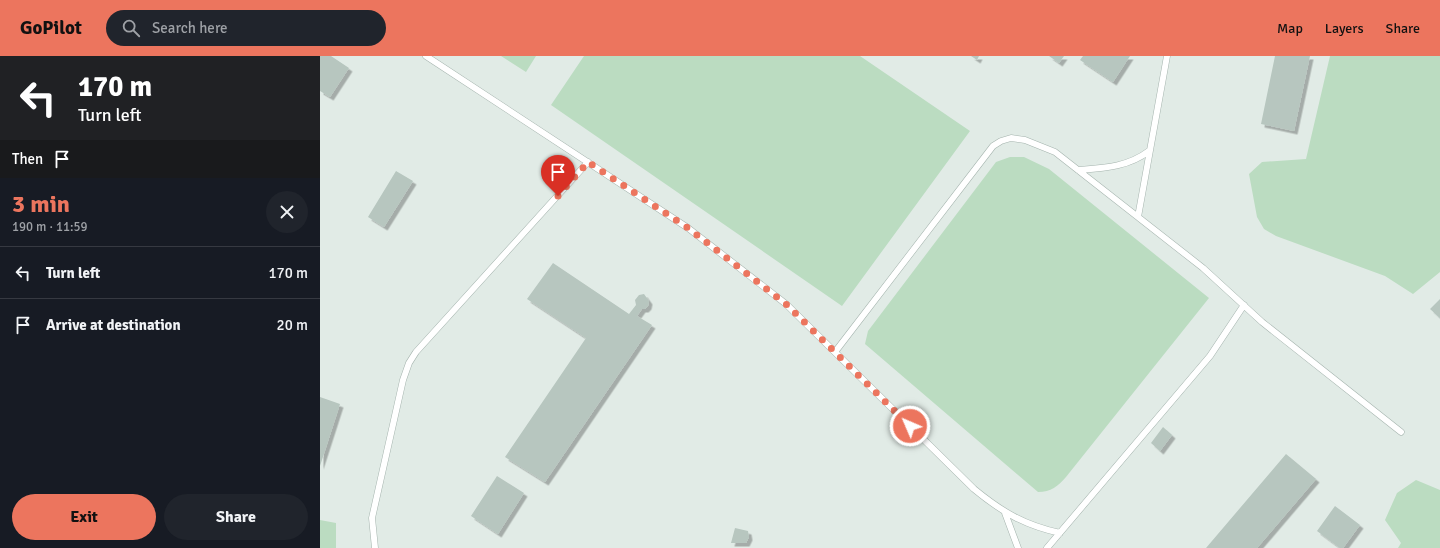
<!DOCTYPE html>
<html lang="en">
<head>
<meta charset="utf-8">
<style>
	body { margin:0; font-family:Signika,sans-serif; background:#20242c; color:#f1f3f6; height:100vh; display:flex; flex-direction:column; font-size:15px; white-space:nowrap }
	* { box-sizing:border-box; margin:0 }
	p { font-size:13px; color:#9ea1a6 }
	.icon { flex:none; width:22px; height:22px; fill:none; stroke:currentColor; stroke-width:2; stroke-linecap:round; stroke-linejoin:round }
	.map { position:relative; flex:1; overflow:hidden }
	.details { display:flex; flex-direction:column; background:#171b24; width:320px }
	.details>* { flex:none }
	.hud { background:#202124; color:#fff; overflow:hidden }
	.pin { position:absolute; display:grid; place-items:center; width:34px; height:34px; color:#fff; margin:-41px -17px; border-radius:50% 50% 50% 0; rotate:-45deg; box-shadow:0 0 4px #0007 }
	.pin .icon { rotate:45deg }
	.me { position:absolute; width:44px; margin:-22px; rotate:315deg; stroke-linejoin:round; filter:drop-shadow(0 0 3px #0008) }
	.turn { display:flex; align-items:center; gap:14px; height:84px; padding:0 12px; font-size:18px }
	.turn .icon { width:52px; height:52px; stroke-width:2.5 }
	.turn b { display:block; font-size:28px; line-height:34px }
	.then { display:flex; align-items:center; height:38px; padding:0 12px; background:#0003; gap:8px; font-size:15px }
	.round { display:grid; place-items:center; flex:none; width:42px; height:42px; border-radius:21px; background:#20242c }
	.headline { display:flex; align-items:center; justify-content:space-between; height:68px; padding:0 12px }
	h1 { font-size:24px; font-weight:700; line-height:30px; color:#ec755e }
	.button { display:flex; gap:8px; margin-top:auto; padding:8px 12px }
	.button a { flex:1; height:46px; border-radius:24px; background:#ec755e; color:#111; font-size:16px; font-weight:700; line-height:46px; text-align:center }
	.button a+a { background:#20242c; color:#f1f3f6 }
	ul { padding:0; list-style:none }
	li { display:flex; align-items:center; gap:12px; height:52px; padding:0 12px; border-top:1px solid #363941 }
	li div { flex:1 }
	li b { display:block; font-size:15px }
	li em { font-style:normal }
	header { display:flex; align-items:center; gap:24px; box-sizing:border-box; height:56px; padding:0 20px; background:#ec755e; color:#111 }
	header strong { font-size:19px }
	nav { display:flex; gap:22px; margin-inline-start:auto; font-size:14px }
	.search { width:280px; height:36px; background:#20242c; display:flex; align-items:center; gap:10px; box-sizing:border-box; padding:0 14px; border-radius:22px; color:#9ea1a6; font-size:15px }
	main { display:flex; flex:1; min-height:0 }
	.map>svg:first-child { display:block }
	.green { fill:#bbdcc1 }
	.building { fill:#b7c6bf; filter:url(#shadow) }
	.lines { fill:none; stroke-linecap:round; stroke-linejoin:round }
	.service-casing { stroke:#a4b3ad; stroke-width:7 }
	.service { stroke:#fff; stroke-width:6 }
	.route { stroke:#ec755e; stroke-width:7; stroke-dasharray:0 12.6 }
</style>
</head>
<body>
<header>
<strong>GoPilot</strong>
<div class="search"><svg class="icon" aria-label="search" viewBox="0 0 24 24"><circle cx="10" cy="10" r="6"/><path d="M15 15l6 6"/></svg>Search here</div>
<nav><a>Map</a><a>Layers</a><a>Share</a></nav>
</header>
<main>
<section class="details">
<div class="hud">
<div class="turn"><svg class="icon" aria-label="left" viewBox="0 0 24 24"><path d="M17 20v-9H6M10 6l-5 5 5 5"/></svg><div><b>170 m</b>Turn left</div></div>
<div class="then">Then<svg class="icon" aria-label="arrive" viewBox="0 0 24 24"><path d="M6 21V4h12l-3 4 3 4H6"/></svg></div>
</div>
<div class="headline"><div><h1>3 min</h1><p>190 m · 11:59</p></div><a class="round"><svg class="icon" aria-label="close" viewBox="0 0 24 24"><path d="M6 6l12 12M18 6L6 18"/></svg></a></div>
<ul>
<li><svg class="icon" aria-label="left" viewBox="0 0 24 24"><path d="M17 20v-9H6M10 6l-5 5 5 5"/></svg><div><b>Turn left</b></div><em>170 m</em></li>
<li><svg class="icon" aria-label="arrive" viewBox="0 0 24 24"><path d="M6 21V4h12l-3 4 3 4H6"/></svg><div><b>Arrive at destination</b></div><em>20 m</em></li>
</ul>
<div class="button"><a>Exit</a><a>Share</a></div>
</section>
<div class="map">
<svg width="1120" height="492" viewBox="0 0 1120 492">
	<defs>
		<filter id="shadow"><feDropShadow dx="3.5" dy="3.5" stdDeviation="0" flood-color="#0004"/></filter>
	</defs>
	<rect width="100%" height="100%" fill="#e1ebe6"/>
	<path class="green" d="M181,0H216L206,16Z
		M264,0H540L650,75L522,250L231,49Z
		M1010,0H1120V216L1093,238L1065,220L956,180L944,173L937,161L929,118L942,106L986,103Z
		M690,101H704L729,113L889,242L746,421C738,430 731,436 718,436L545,288L548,275L676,106Z
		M1096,424L1120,434V492H1078L1081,487L1065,464L1077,437Z
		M0,464L16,467V492H0Z"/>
	<path class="building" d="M0,0H11L29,12L10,41L0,35Z
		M651,0H659L657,4Z
		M729,0H744L739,7Z
		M763,0H810L793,26L760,4Z
		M955,0H990L974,75L941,68Z
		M76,115L93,125L64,171L48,161Z
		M233,207L309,258L316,249L315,244L319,239L324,238L329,245L328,250L325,253H322L317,260L332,269L225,426L185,401L266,282L207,243Z
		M1120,243V262L1110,253Z
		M0,341L20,348L0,410Z
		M843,371L852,379L840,395L831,387Z
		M966,398L996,423L937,492H886Z
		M177,420L204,437L178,478L151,460Z
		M1015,450L1040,469L1023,492H1020L997,475Z
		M415,472L428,475L429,481L426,487H411Z"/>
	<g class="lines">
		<g class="service-casing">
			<path id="service" d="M106,0L368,172L466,248L654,433C682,456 704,469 740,477
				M758,114C784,112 808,111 829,95
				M818,161L847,0
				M515,296L673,90L681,85L691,82L705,84L735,96L883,212L942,266L1081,376
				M685,457L698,492
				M55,492L52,462L83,324L89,307L96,296L268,106
				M727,492L890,300L924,249"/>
		</g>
		<use href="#service" class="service"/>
	</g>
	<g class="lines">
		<path class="route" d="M238,140L268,106L368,172L466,248L590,370"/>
	</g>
</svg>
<div class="pin" style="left:238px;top:140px;background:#d93025"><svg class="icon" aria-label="arrive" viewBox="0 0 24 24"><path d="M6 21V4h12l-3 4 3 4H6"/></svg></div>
<svg class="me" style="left:590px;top:370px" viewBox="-20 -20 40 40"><circle r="17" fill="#ec755e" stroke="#fff" stroke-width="3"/><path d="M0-11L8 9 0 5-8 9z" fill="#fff"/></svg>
</div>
</main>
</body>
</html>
